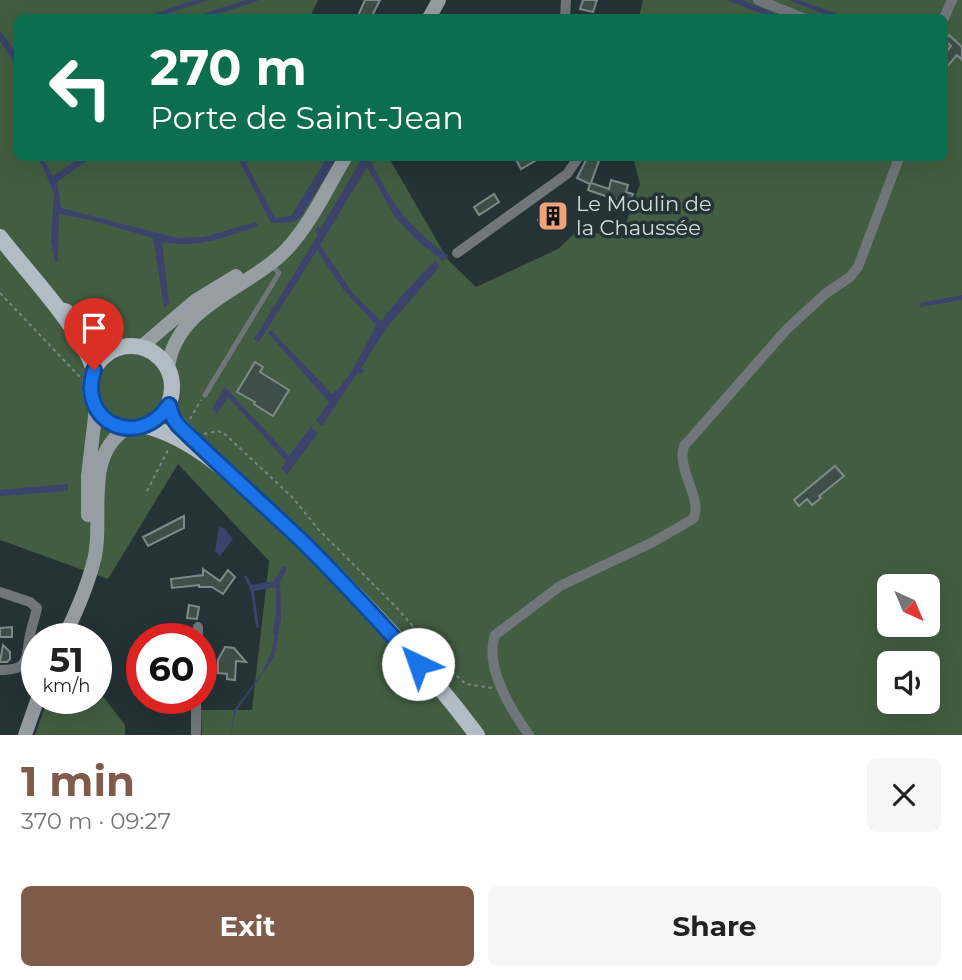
<!DOCTYPE html>
<html lang="en">
<head>
<meta charset="utf-8">
<style>
	body { margin:0; font-family:Montserrat,sans-serif; background:#f6f6f6; color:#222; height:100vh; display:flex; flex-direction:column; font-size:26px; white-space:nowrap }
	* { box-sizing:border-box; margin:0 }
	p { font-size:23px; color:#767676 }
	.icon { flex:none; width:38px; height:38px; fill:none; stroke:currentColor; stroke-width:2; stroke-linecap:round; stroke-linejoin:round }
	.map { position:relative; height:735px; overflow:hidden }
	.panel { display:flex; flex-direction:column; background:#fff; flex:1 }
	.panel>* { flex:none }
	.hud { position:absolute; left:14px; top:14px; width:934px; height:147px; border-radius:10px; box-shadow:0 7px 28px #0002; background:#0b6e4f; color:#fff; overflow:hidden }
	.needle { width:46px; rotate:136deg }
	.buttons { position:absolute; left:877px; top:574px; display:grid; gap:14px }
	.buttons a { display:grid; place-items:center; width:63px; height:63px; border-radius:10px; background:#fff; box-shadow:0 7px 28px #0002; font-size:35px }
	.speed { position:absolute; left:21px; top:623px; display:flex; gap:14px; font-size:35px; font-weight:700; text-align:center }
	.speed>* { display:grid; place-content:center; width:91px; height:91px; border-radius:50%; background:#fff; box-shadow:0 7px 28px #0002; line-height:1 }
	.speed small { font-size:18px; font-weight:400 }
	.speed .limit { border:10px solid #d22; background:#fff; color:#111 }
	.pin { position:absolute; display:grid; place-items:center; width:60px; height:60px; color:#fff; margin:-72px -30px; border-radius:50% 50% 50% 0; rotate:-45deg; box-shadow:0 0 7px #0007 }
	.pin .icon { rotate:45deg }
	.me { position:absolute; width:77px; margin:-38px; rotate:318deg; stroke-linejoin:round; filter:drop-shadow(0 0 5px #0008) }
	.turn { display:flex; align-items:center; gap:24px; height:147px; padding:0 21px; font-size:32px }
	.turn .icon { width:91px; height:91px; stroke-width:2.5 }
	.turn b { display:block; font-size:49px; line-height:60px }
	.round { display:grid; place-items:center; flex:none; width:74px; height:74px; border-radius:10px; background:#f6f6f6 }
	.summary { display:flex; align-items:center; justify-content:space-between; height:119px; padding:0 21px }
	h1 { font-size:42px; font-weight:700; line-height:52px; color:#7f5c4a }
	.button { display:flex; gap:14px; margin-top:auto; padding:14px 21px }
	.button a { flex:1; height:80px; border-radius:10px; background:#7f5c4a; color:#fff; font-size:28px; font-weight:700; line-height:80px; text-align:center }
	.button a+a { background:#f6f6f6; color:#222 }
	.map>svg:first-child { display:block }
	.green { fill:#425d42; fill-rule:evenodd }
	.water { fill:#3b426b }
	.building { fill:#404e4a; stroke:#7c8b87; stroke-width:2 }
	.lines { fill:none; stroke-linecap:round; stroke-linejoin:round }
	.path { stroke:#798587; stroke-width:2; stroke-dasharray:3.5 3.5; stroke-linecap:butt }
	.service { stroke:#71767a; stroke-width:5 }
	.minor { stroke:#71767a; stroke-width:10 }
	.secondary { stroke:#969ea4; stroke-width:14 }
	.primary { stroke:#b2bcc4; stroke-width:16 }
	.route-casing { stroke:#114b97; stroke-width:18 }
	.route { stroke:#1a73e8; stroke-width:12 }
	.labels { text-anchor:middle; stroke-width:7; stroke-linejoin:round; paint-order:stroke }
	.poi-label { font-size:21px; fill:#d4ddde; stroke:#253336; text-anchor:start }
</style>
</head>
<body>
<div class="map">
<svg width="962" height="735" viewBox="0 0 962 735">
	<rect width="100%" height="100%" fill="#253336"/>
	<path class="green" d="M0,0H318L310,17L18,18V158H389L448,260L476,287L558,249L578,230L621,237L640,184L633,158H945V18L639,17L643,0H962V735H202L201,710H252L269,561L178,464L108,579L0,540ZM889,586H928V625H889ZM889,663H928V702H889Z
		M96,687L125,725V735H35L48,698H96Z"/>
	<path class="water" d="M195,0H209L163,15V17H143Z
		M245,0H260L209,17H194Z
		M726,0H742L783,17H771Z
		M788,0H799L846,17H832Z
		M0,31L17,54V67L0,41Z
		M35,158H42L53,176L81,158H91L57,182L61,208L177,238L204,237L256,222L258,226C224,237 198,249 162,242L169,304L164,307L153,238L91,220L59,214L58,262H55L51,241L54,194L42,164Z
		M238,158H243L275,218L291,216L327,158H337L300,218L293,222L271,223Z
		M362,158H369C392,203 406,226 449,256L443,261L418,241L395,217L367,167L320,245L352,292L381,321L403,294L435,261L440,266L388,326L361,368L365,371L362,374L358,372L322,426L316,421L329,402L268,333L271,330L332,394C349,382 366,345 376,325L343,289L317,250L259,342L254,339L318,235L315,231L317,227L321,228Z
		M962,295V300L920,307L919,303Z
		M225,387L289,456L311,427L318,433L287,474L281,468L286,461L228,397L217,413L212,409Z
		M68,484V491L0,496V490Z
		M219,527L224,528L233,539L220,556L215,551Z
		M283,566L287,569L280,582L281,619L274,657L235,713L231,735L234,710L263,671L271,654L275,635L273,632L276,613V587L254,591L259,628L256,627L251,592L244,576L246,575L252,585L274,581Z"/>
	<path class="building" d="M365,0H380L371,18H357Z
		M583,0H597L593,12L580,9Z
		M949,35L962,47V60L957,55L945,69V54L951,46L945,40Z
		M515,158H540L521,169Z
		M587,158H600L591,183L609,189L611,180L628,185L626,192L633,194L629,204L588,190L590,184L577,178Z
		M494,194L499,202L479,215L474,207Z
		M556,203L563,213L546,228L538,220Z
		M255,362L263,367L260,372L289,390L273,416L254,404L255,402L237,392Z
		M835,466L844,476L819,496L821,498L812,505L807,499L799,506L794,500Z
		M184,516V528L148,546L143,537Z
		M203,569L220,581L228,570L235,577L223,594L212,587H199V585L172,588L171,579L203,575Z
		M189,605L199,607L197,619L187,618Z
		M12,627V637H0V628Z
		M3,645L10,652V659L7,662H0Z
		M225,647L234,648L246,662L236,661L235,680L227,679V674L218,673V660Z"/>
	<g class="lines">
		<path class="path" d="M0,293L79,376L83,377
			M190,419L201,400
			M204,434L218,431L226,435L293,498L319,530L396,607L458,677L466,684L492,688
			M147,491L169,448"/>
		<path class="service" d="M205,395L279,273L271,264"/>
		<path class="minor" d="M758,0L803,18
			M565,18L566,0
			M944,18L952,0
			M457,253L567,174L578,158
			M0,592L30,602L37,608C35,617 32,626 30,635C25,659 31,670 0,670
			M198,639V627
			M196,735V698
			M529,735C511,710 484,666 495,635L560,586L653,542L693,519C704,500 676,470 684,446L787,329L825,294L850,277L858,267L899,158"/>
		<path class="secondary" d="M429,18L439,0
			M141,347L195,301L236,276
			M168,367C177,304 249,289 287,249C311,223 327,188 345,158
			M88,515V476L96,408
			M63,639C75,615 86,590 93,564C106,521 81,457 127,428
			M25,735L38,698"/>
		<path class="primary" d="M0,237C29,275 79,325 94,370
			M65,311L100,340L118,348
			M90 387a41 41 0 1 1 82 0a41 41 0 1 1-82 0Z
			M169,405L173,418L195,441
			M146,426C199,440 241,484 279,520C348,584 421,660 477,735"/>
	</g>
	<g class="lines">
		<g class="route-casing">
			<path id="route" d="M94,370C77,422 138,451 169,405L173,418L178,425C219,465 262,503 304,543C343,582 381,623 418,664"/>
		</g>
		<use href="#route" class="route"/>
	</g>
	<defs>
		<g id="building-square" transform="scale(1.575)"><rect x="-9" y="-9" width="18" height="18" rx="4" fill="#f1a27b" stroke="#253336"/><path d="M-4-6H4V6H1V3H-1V6H-4ZM-2.5-4.3h1.7v1.8h-1.7ZM.8-4.3h1.7v1.8H.8ZM-2.5-1h1.7V.8h-1.7ZM.8-1h1.7V.8H.8Z" fill="#111"/></g>
	</defs>
	<g fill-rule="evenodd">
		<use href="#building-square" x="553" y="216"/>
	</g>
	<g class="labels">
		<g class="poi-label">
			<text x="576" y="211">Le Moulin de<tspan x="576" dy="24">la Chaussée</tspan></text>
		</g>
	</g>
</svg>
<div class="buttons">
<a><svg class="needle" viewBox="-14 -14 28 28"><path d="M0-13l5 13h-10z" fill="#e53935"/><path d="M0 13l5-13h-10z" fill="#767676"/></svg></a>
<a><svg class="icon" aria-label="sound" viewBox="0 0 24 24"><path d="M4 9h4l5-4v14l-5-4H4zM17 9q2 3 0 6"/></svg></a>
</div>
<div class="speed"><div>51<small>km/h</small></div><div class="limit">60</div></div>
<div class="pin" style="left:94px;top:370px;background:#d93025"><svg class="icon" aria-label="arrive" viewBox="0 0 24 24"><path d="M6 21V4h12l-3 4 3 4H6"/></svg></div>
<svg class="me" style="left:418px;top:664px" viewBox="-20 -20 40 40"><circle r="19" fill="#fff"/><path d="M0-13L10 11 0 6-10 11z" fill="#1a73e8"/></svg>
<div class="hud">
<div class="turn"><svg class="icon" aria-label="left" viewBox="0 0 24 24"><path d="M17 20v-9H6M10 6l-5 5 5 5"/></svg><div><b>270 m</b>Porte de Saint-Jean</div></div>
</div>
</div>
<section class="panel">
<div class="summary"><div><h1>1 min</h1><p>370 m · 09:27</p></div><a class="round"><svg class="icon" aria-label="close" viewBox="0 0 24 24"><path d="M6 6l12 12M18 6L6 18"/></svg></a></div>
<div class="button"><a>Exit</a><a>Share</a></div>
</section>
</body>
</html>
